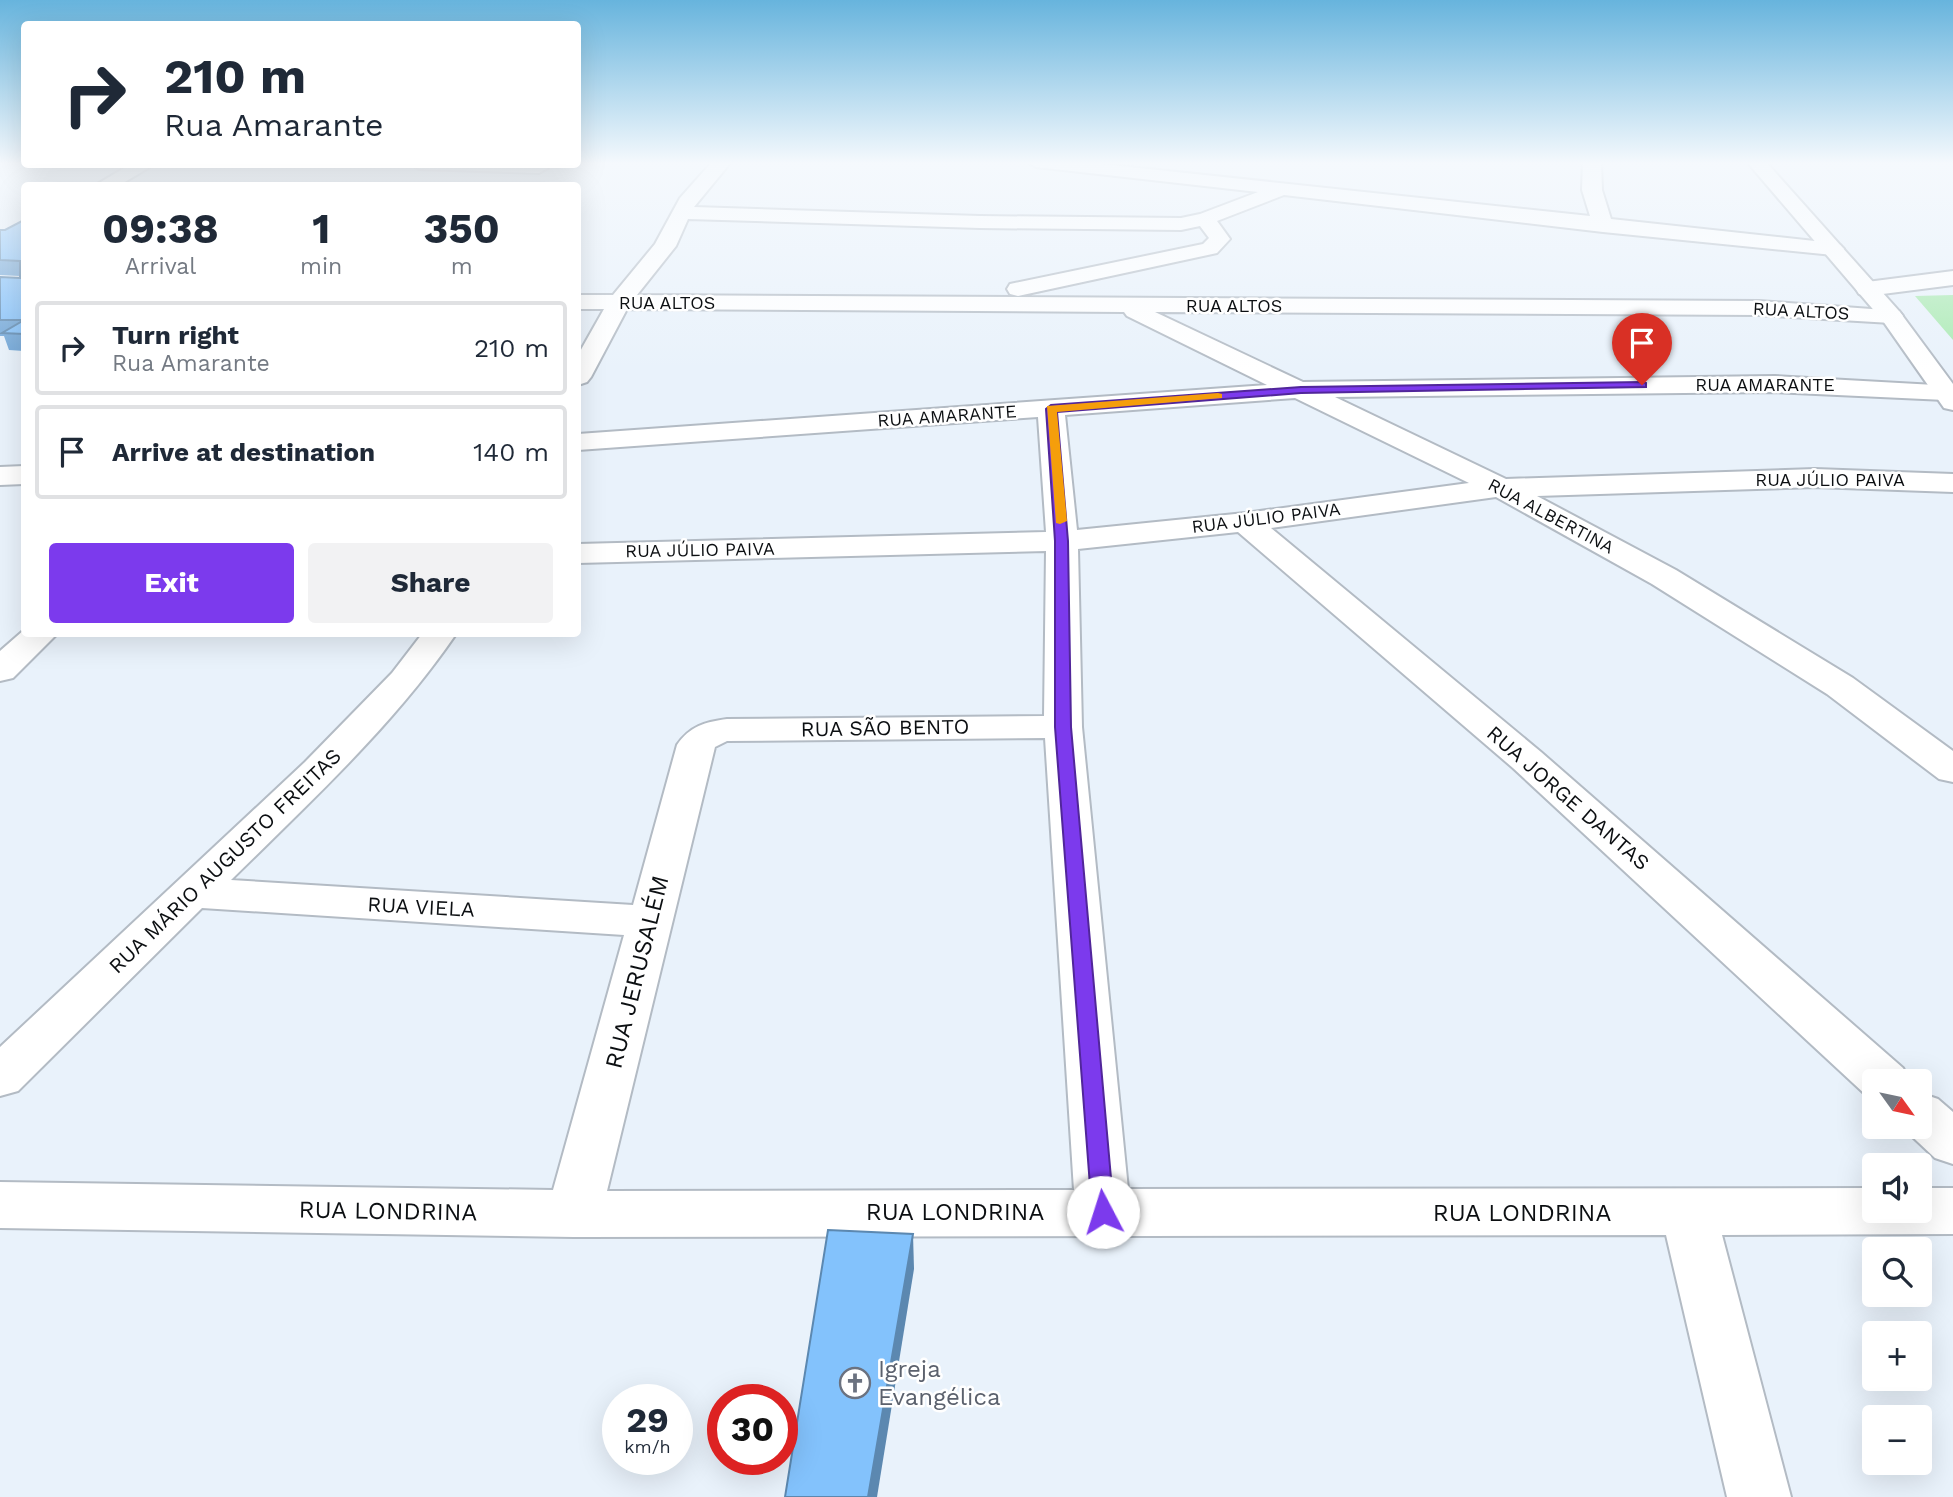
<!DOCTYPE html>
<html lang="en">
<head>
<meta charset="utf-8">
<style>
	body { margin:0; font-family:"Work Sans",sans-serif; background:#f2f2f3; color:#1f2937; height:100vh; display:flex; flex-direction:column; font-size:26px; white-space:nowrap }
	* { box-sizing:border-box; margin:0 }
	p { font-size:23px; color:#747a83 }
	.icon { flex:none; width:38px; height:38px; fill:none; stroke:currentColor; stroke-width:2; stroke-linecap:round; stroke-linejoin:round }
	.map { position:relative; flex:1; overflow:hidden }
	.panel { position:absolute; left:21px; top:182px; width:560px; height:455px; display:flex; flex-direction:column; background:#fff; border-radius:7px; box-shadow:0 7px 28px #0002 }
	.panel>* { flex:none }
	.banner { position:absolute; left:21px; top:21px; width:560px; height:147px; border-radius:7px; box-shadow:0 7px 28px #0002; background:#fff; color:#1f2937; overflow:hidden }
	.needle { width:46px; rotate:123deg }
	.fabs { position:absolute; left:1862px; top:1069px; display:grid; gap:14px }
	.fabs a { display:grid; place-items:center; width:70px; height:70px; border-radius:7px; background:#fff; box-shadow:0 7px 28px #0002; font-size:35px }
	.speed { position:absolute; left:602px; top:1384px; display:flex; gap:14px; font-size:35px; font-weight:700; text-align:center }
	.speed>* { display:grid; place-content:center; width:91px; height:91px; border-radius:50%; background:#fff; box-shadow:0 7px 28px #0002; line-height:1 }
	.speed small { font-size:18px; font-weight:400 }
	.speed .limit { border:10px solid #d22; background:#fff; color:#111 }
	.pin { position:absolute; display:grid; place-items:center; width:60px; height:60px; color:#fff; margin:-72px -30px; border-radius:50% 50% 50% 0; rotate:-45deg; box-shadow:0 0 7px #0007 }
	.pin .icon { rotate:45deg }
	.me { position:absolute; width:77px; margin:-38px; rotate:355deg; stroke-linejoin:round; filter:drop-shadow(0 0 5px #0008) }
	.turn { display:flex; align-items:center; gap:24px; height:147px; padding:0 28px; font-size:32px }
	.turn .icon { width:91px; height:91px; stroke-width:2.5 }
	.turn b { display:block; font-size:49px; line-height:60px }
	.eta { display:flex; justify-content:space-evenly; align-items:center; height:119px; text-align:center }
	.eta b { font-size:42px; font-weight:700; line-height:49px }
	.cta { display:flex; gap:14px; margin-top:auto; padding:14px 28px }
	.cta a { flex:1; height:80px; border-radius:7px; background:#7c3aed; color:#fff; font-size:28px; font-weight:700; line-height:80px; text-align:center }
	.cta a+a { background:#f2f2f3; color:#1f2937 }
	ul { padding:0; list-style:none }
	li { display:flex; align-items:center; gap:21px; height:94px; margin:0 14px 10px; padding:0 14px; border:4px solid #e0e1e3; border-radius:7px }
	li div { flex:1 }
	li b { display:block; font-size:26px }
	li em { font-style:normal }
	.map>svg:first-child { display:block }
	.green { fill:#abeab3 }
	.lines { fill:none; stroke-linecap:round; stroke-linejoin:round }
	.minor-casing { stroke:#b3bbc4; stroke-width:4 }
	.tertiary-casing { stroke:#b3bbc4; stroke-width:4 }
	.minor { fill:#fff; fill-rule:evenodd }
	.tertiary { fill:#fff; fill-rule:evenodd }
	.wall { fill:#71a7d9 }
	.shaded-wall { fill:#5c88b0 }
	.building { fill:#83c2fc; stroke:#5c88b0; stroke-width:2 }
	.route { fill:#7c3aed; stroke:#51269a; stroke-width:2 }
	.slow { fill:#f59e0b }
	.labels { text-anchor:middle; stroke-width:5; stroke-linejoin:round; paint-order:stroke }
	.far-street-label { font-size:18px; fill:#0c0f12; stroke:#fff }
	.street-label { font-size:21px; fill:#0c0f12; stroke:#fff }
	.near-street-label { font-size:24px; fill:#0c0f12; stroke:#fff }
	.near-worship-label { font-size:24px; fill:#5b616d; stroke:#fff; text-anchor:start }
</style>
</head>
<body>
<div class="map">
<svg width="1953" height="1497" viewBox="0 0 1953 1497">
	<rect width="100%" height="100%" fill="#e9f2fb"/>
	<path class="green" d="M1953,295V340L1915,296Z"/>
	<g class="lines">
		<g class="minor-casing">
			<path id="minor" d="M712,162H731L694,207L980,216L1181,218L1200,214L1258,192L1036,167L1027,162H1083L1590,216L1582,190L1583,162H1601L1602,190L1611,219L1833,243L1840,245L1844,249L1840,253L1833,255L1603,232L1284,195L1217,221L1230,239L1217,253L1018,296L1010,294L1007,289L1010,284L1203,244L1209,238L1200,226L1181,230L980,228L688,219L676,246L637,295L1759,301L1899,311L1903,316L1899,321L1891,323L1759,315L1155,312L1303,382L1775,376L1953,386V398L1945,400L1775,392L1335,397L1506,479L1815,469L1953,474V492L1815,487L1537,496L1676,570L1853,678L1953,751V782L1939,779L1827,694L1652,584L1496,497L1271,528L1541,752L1903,1068L1910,1082H1874V1098L1867,1096L1513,768L1238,532L1078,549L1082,727L1128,1189L1874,1188V1211H1920V1188H1953V1234L1722,1235L1791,1497H1727L1666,1235L574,1237L0,1228V1182L553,1190L624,935L202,908L18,1091L0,1096V1047L305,762L392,673L422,634H456C393,726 310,802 231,880L633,905L677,745C690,726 705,722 727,719L1044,716L1046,551L578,563V544L1046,532L1038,417L578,450V434L1267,385L1127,316L1124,312L627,309L591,377L587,382L578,385V355L604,309H578V295H613L655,244L680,198ZM1295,398L1469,483L1245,513L1077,530L1065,415ZM1045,738L1074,1190L607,1191L715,747L727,741Z
				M131,164H155L118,186H94Z
				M410,164H546L548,168L539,173L419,169Z
				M1953,271V285L1867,296L1859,294L1856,289L1859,284L1867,282Z
				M24,466V484L0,485V467Z
				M1920,1093L1938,1099L1953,1112V1164L1935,1158L1902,1127H1920Z"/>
		</g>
		<g class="tertiary-casing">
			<path id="tertiary" d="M1747,162H1766L1899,311L1953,384V410L1944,408L1883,321Z
				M24,630V634H57L13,678L0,681V651Z"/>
		</g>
		<use href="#minor" class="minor"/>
		<use href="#tertiary" class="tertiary"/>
	</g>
	<path class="wall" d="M24,221V351L9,350L4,336H0V277L20,278V276L0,275V230H5Z"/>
	<path class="shaded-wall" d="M913,1234L914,1269L877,1497H868Z"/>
	<path class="building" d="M22,221H24V334L2,333L24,320H0V277L20,278V261L0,260V230H5Z
		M828,1230L913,1234L868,1497H785Z"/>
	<linearGradient id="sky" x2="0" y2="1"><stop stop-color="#67b4dd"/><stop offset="0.44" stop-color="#f5f9fd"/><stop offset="1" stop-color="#f5f9fd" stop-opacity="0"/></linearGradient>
	<rect width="1953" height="371" fill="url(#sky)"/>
	<path class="route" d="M1642,382L1646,383V387L1301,393L1057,412L1068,541L1071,727L1114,1212L1111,1218L1103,1221L1095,1218L1092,1212L1055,727V541L1046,409L1051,405L1301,387Z"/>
	<path class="slow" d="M1218,393L1222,394V398L1057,412L1067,521L1060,524L1056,523L1047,406Z"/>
	<defs>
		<g id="church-ring" transform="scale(1.575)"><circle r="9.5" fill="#fff" stroke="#6b7280" stroke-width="1.5"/><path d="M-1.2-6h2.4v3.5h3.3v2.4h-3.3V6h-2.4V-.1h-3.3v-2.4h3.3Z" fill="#6b7280"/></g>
	</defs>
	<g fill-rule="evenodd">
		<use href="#church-ring" x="855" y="1383"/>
	</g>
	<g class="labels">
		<g class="far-street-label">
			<text x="667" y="309">RUA ALTOS</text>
			<text x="1234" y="312">RUA ALTOS</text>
			<text transform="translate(1801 311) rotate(3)" y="6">RUA ALTOS</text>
			<text x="1765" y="391">RUA AMARANTE</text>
			<text transform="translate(947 416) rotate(-4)" y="6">RUA AMARANTE</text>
			<text x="1830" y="486">RUA JÚLIO PAIVA</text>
			<text transform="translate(1551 516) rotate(28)" y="6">RUA ALBERTINA</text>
			<text transform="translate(1266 518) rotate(-7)" y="6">RUA JÚLIO PAIVA</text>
			<text transform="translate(700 550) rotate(-1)" y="6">RUA JÚLIO PAIVA</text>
		</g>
		<g class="street-label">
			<text transform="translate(885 728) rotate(-1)" y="7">RUA SÃO BENTO</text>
			<text transform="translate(1568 798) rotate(41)" y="7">RUA JORGE DANTAS</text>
			<text transform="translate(225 861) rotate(-44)" y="7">RUA MÁRIO AUGUSTO FREITAS</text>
			<text transform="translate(421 907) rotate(3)" y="7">RUA VIELA</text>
		</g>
		<g class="near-street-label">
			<text transform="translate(637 972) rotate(-76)" y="8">RUA JERUSALÉM</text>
			<text transform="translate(388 1211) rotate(1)" y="8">RUA LONDRINA</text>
			<text x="955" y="1220">RUA LONDRINA</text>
			<text x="1522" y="1221">RUA LONDRINA</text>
		</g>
		<g class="near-worship-label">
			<text x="878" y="1377">Igreja<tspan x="878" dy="28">Evangélica</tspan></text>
		</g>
	</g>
</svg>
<div class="fabs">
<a><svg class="needle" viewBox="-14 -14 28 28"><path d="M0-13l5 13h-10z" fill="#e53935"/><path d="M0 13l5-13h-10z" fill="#747a83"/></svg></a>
<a><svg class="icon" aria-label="sound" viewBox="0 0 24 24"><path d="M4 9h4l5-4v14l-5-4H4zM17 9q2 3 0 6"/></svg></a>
<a><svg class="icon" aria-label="search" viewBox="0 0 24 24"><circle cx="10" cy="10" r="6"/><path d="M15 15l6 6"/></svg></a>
<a>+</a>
<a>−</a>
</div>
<div class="speed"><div>29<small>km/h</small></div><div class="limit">30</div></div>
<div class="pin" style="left:1642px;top:385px;background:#d93025"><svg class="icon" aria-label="arrive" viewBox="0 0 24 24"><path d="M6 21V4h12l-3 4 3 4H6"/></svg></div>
<svg class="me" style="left:1103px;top:1212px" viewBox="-20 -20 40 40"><circle r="19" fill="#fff"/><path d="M0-13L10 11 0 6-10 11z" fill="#7c3aed"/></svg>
<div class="banner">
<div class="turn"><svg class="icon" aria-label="right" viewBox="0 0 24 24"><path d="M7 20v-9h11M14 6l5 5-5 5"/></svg><div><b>210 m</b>Rua Amarante</div></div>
</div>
<section class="panel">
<div class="eta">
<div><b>09:38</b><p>Arrival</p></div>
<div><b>1</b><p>min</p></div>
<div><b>350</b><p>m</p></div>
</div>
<ul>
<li><svg class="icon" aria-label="right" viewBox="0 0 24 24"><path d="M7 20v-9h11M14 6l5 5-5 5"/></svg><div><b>Turn right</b><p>Rua Amarante</p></div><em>210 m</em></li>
<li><svg class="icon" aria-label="arrive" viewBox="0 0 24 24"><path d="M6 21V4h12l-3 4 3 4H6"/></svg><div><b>Arrive at destination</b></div><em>140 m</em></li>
</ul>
<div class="cta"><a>Exit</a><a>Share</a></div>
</section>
</div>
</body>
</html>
